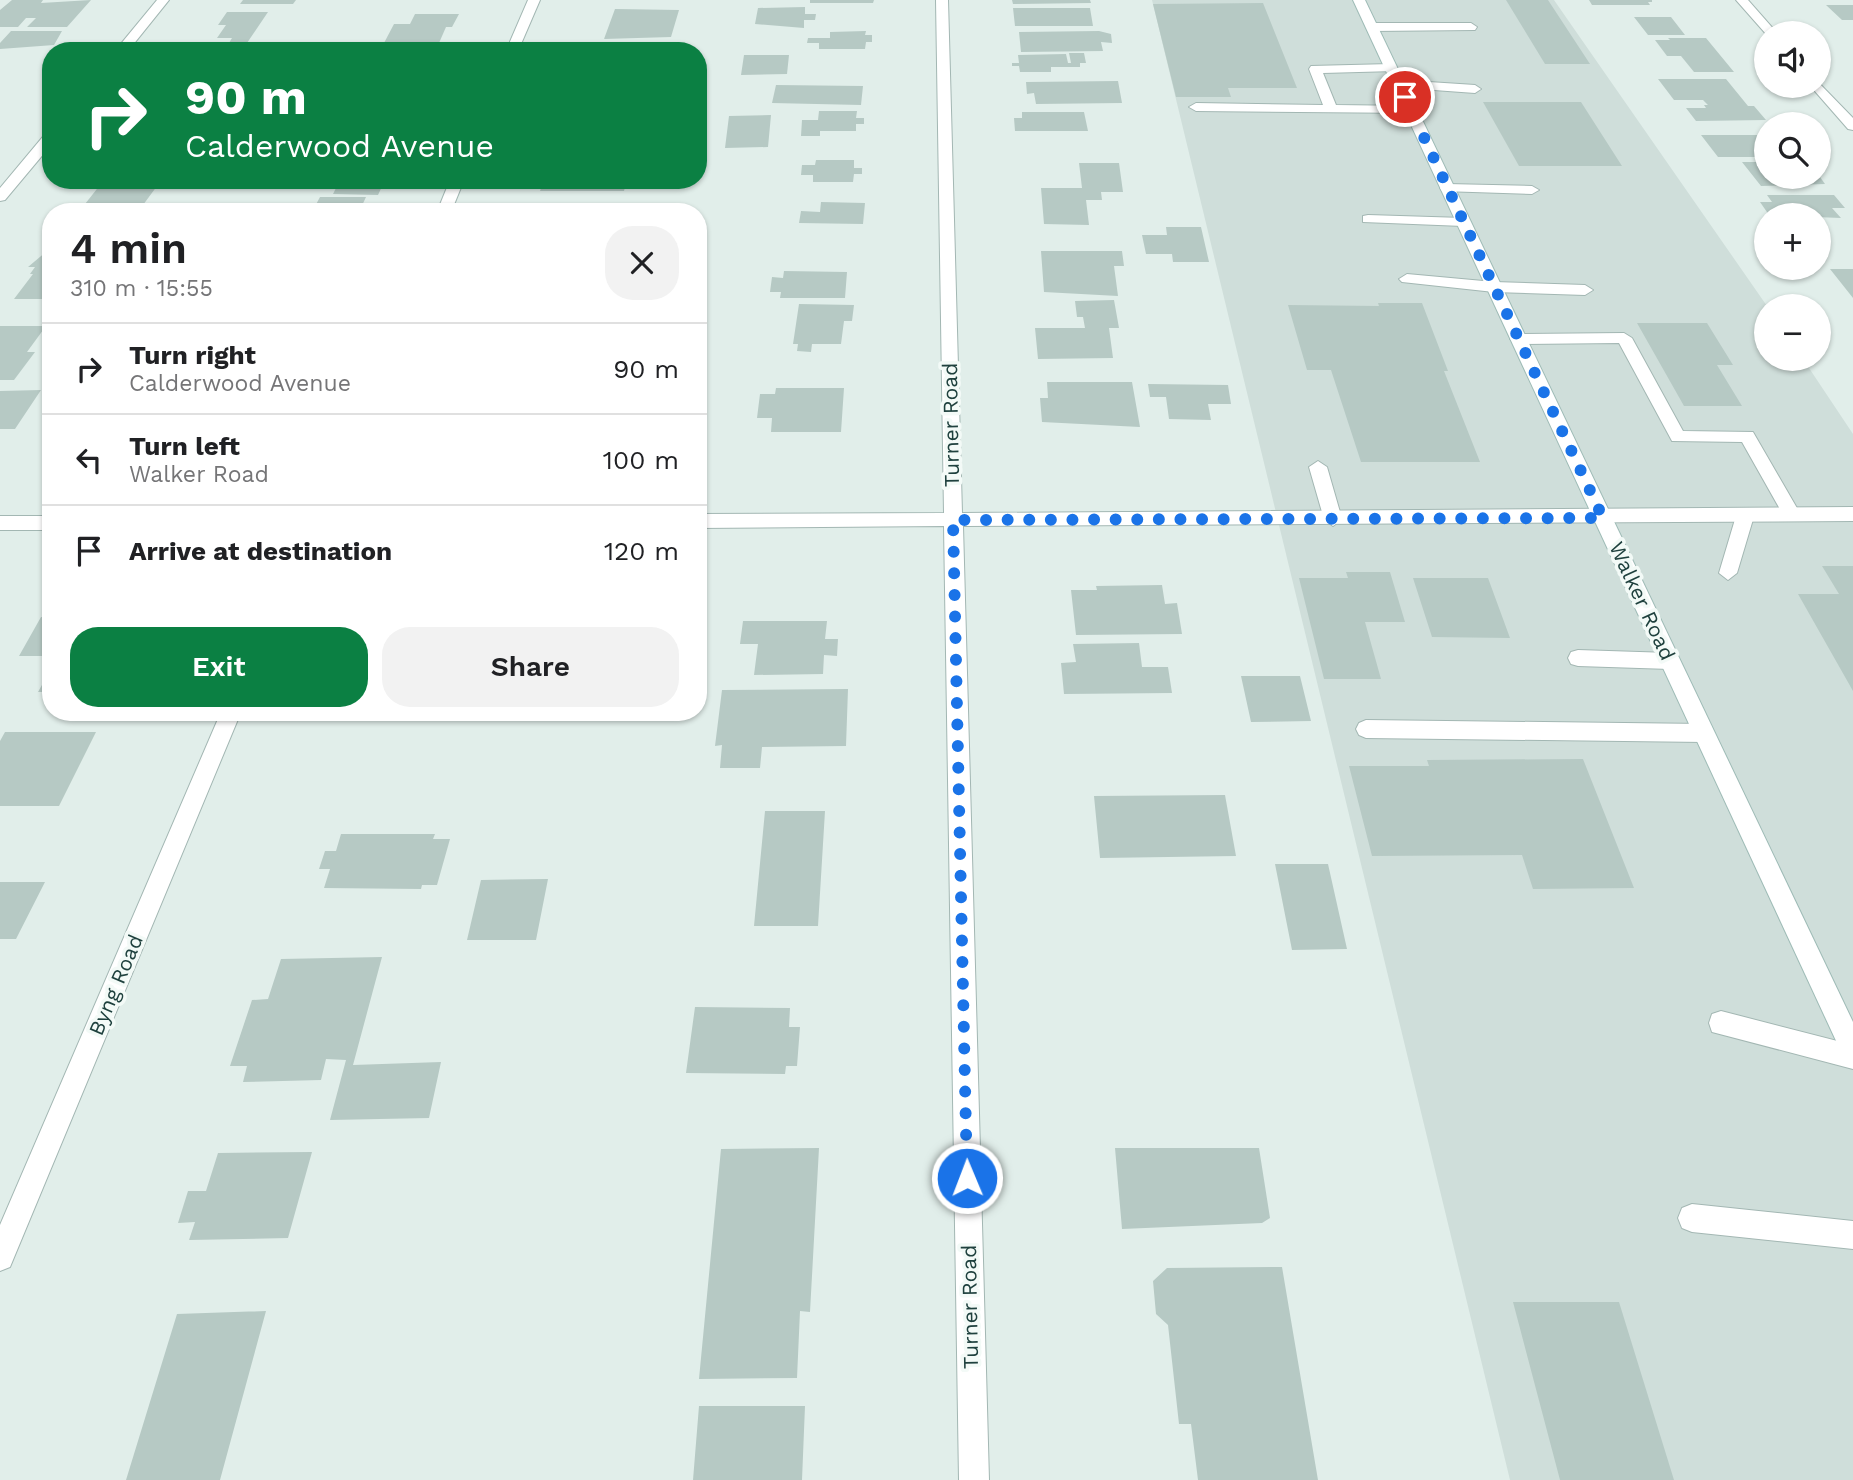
<!DOCTYPE html>
<html lang="en">
<head>
<meta charset="utf-8">
<style>
	body { margin:0; font-family:"Work Sans",sans-serif; background:#f2f2f2; color:#202124; height:100vh; display:flex; flex-direction:column; font-size:26px; white-space:nowrap }
	* { box-sizing:border-box; margin:0 }
	p { font-size:23px; color:#757577 }
	.icon { flex:none; width:38px; height:38px; fill:none; stroke:currentColor; stroke-width:2; stroke-linecap:round; stroke-linejoin:round }
	.map { position:relative; flex:1; overflow:hidden }
	.side { position:absolute; left:42px; top:203px; width:665px; height:518px; display:flex; flex-direction:column; background:#fff; border-radius:28px; box-shadow:0 2px 5px #0004 }
	.side>* { flex:none }
	.hud { position:absolute; left:42px; top:42px; width:665px; height:147px; border-radius:28px; box-shadow:0 2px 5px #0004; background:#0b8043; color:#fff; overflow:hidden }
	.buttons { position:absolute; left:1754px; top:21px; display:grid; gap:14px }
	.buttons a { display:grid; place-items:center; width:77px; height:77px; border-radius:50%; background:#fff; box-shadow:0 2px 5px #0004; font-size:35px }
	.pin { position:absolute; display:grid; place-items:center; width:60px; height:60px; color:#fff; margin:-30px; border:4px solid #fff; border-radius:50%; box-shadow:0 2px 7px #0007 }
	.me { position:absolute; width:77px; margin:-38px; rotate:359deg; stroke-linejoin:round; filter:drop-shadow(0 0 5px #0008) }
	.turn { display:flex; align-items:center; gap:24px; height:147px; padding:0 28px; font-size:32px }
	.turn .icon { width:91px; height:91px; stroke-width:2.5 }
	.turn b { display:block; font-size:49px; line-height:60px }
	.round { display:grid; place-items:center; flex:none; width:74px; height:74px; border-radius:28px; background:#f2f2f2 }
	.overview { display:flex; align-items:center; justify-content:space-between; height:119px; padding:0 28px }
	h1 { font-size:42px; font-weight:600; line-height:52px }
	.cta { display:flex; gap:14px; margin-top:auto; padding:14px 28px }
	.cta a { flex:1; height:80px; border-radius:28px; background:#0b8043; color:#fff; font-size:28px; font-weight:600; line-height:80px; text-align:center }
	.cta a+a { background:#f2f2f2; color:#202124 }
	ul { padding:0; list-style:none }
	li { display:flex; align-items:center; gap:21px; height:91px; padding:0 28px; border-top:2px solid #e0e0e0 }
	li div { flex:1 }
	li b { display:block; font-size:26px }
	li em { font-style:normal }
	.map>svg:first-child { display:block }
	.built { fill:#cfdeda }
	.building { fill:#b6c9c4 }
	.lines { fill:none; stroke-linecap:round; stroke-linejoin:round }
	.service-casing { stroke:#a3b7b3; stroke-width:2 }
	.minor-casing { stroke:#a3b7b3; stroke-width:2 }
	.secondary-casing { stroke:#9ebbb6; stroke-width:2 }
	.service { fill:#fff; fill-rule:evenodd }
	.minor { fill:#fff; fill-rule:evenodd }
	.secondary { fill:#fff; fill-rule:evenodd }
	.route { stroke:#1a73e8; stroke-width:12; stroke-dasharray:0 21.6 }
	.labels { text-anchor:middle; stroke-width:7; stroke-linejoin:round; paint-order:stroke }
	.street-label { font-size:21px; fill:#1f413e; stroke:#f3faf7 }
</style>
</head>
<body>
<div class="map">
<svg width="1853" height="1480" viewBox="0 0 1853 1480">
	<rect width="100%" height="100%" fill="#e1eeea"/>
	<path class="built" d="M1152,0H1554L1767,306L1766,359H1803L1853,434V1480H1510Z"/>
	<path class="building" d="M12,0H43L41,3L91,0L67,27H27L36,18H26L18,27H0V10Z
		M243,0H296L293,4H240Z
		M810,0H874L873,3H810Z
		M1012,0H1090L1091,3L1013,4Z
		M1506,0H1548L1590,64H1545Z
		M1589,0H1652V2H1648L1650,5H1592Z
		M1263,3L1297,88H1228L1231,97H1176L1153,4Z
		M1826,5H1853V20H1842Z
		M805,7V14H816L815,20H804V28L755,24L758,8Z
		M1013,8H1090L1093,26H1015Z
		M615,9L679,10L671,37L604,39Z
		M227,12H268L247,43H229L232,38H217L226,25H218Z
		M415,14H459L452,27H446L439,43H384L394,24H410Z
		M1634,17H1671L1685,35H1648Z
		M11,31H62L54,45L0,49V43Z
		M866,31L865,35H872V42H866L865,49H819V43H807L808,38H830V32Z
		M1099,31L1111,34L1112,43L1101,42L1103,51L1021,52L1019,32Z
		M1668,38H1706L1734,72H1694L1681,56H1667L1655,40H1670Z
		M1069,53H1084L1086,63H1080V67H1051V72H1020L1019,66H1012V63H1019L1018,55L1066,54L1068,63H1071Z
		M744,55H789L787,74L741,75Z
		M1658,79H1726L1748,106H1754L1766,120L1696,121L1686,108H1706L1704,105H1708L1703,100H1674Z
		M1118,81L1122,103L1036,104L1034,93L1027,94L1026,82Z
		M776,85L863,86L861,105L772,103Z
		M1483,102H1581L1622,166H1519Z
		M819,111H857L856,118H864V124H856V131H820V136H801L802,120H818Z
		M1022,112H1084L1088,131H1015L1014,118H1022Z
		M771,115L768,147L725,148L729,116Z
		M1701,135H1766V157H1718Z
		M816,160H854V168H862V174H854L853,182H813V175H801L802,165H815Z
		M1742,162H1766V177H1820L1825,184L1761,186Z
		M1079,163H1119L1123,192H1101L1102,200H1086L1089,225L1044,224L1041,188H1082Z
		M104,180H146L160,182L143,205L85,204Z
		M340,180H385L378,195L333,194Z
		M544,180H627L624,191H540Z
		M1767,195H1834L1845,208H1832L1841,218L1769,215L1760,202H1772Z
		M320,197H366L359,212H312Z
		M821,202L865,203L863,224L799,223L801,211L820,212Z
		M551,205H599L598,212H549Z
		M1166,227H1201L1209,262H1173L1172,254H1146L1142,235H1167Z
		M47,251H51V299H14L33,274H30L35,267H28Z
		M1041,251H1122L1124,266H1114L1118,296L1044,292Z
		M1830,269H1853V298Z
		M784,271L847,272L845,298H780L781,292H770L772,277L783,278Z
		M1114,300L1119,328H1109L1113,358L1038,359L1035,328H1085L1083,317H1077L1075,301Z
		M1378,303H1422L1448,371H1444L1480,462H1361L1331,370H1307L1288,305L1379,306Z
		M799,304L854,305L852,321H844L841,344H812L811,352L797,351L798,344H793Z
		M1637,323H1707L1733,365H1717L1742,406H1684Z
		M0,326H46L27,352H35L14,380H0Z
		M1047,382H1132L1140,427L1042,422L1040,398H1048Z
		M1148,384L1228,385L1231,404H1208L1211,420L1169,419L1166,397H1150Z
		M776,388H844L841,432H771L772,418H757L760,394H775Z
		M41,390L15,429H0V391Z
		M1822,566H1853V691L1798,594H1839Z
		M1346,572H1390L1405,622H1365L1381,679H1324L1299,578H1348Z
		M1413,578H1488L1510,638L1432,637Z
		M1162,585L1165,604L1177,603L1182,634L1076,635L1071,590H1097L1096,586Z
		M41,617H51V656H19Z
		M743,621H827L825,639H838L837,656L824,655L823,674L754,675L758,644H740Z
		M1139,643L1142,667H1168L1172,693L1064,694L1061,663L1076,662L1073,644Z
		M51,669V692H38Z
		M1241,676H1300L1311,721L1251,722Z
		M848,689L846,746L762,747L760,768H720L722,745L715,746L722,690Z
		M5,732H96L59,806H0V741Z
		M1583,759L1634,888L1533,889L1522,855L1372,856L1349,766H1429L1427,760Z
		M1225,795L1236,856L1100,858L1094,796Z
		M765,811H825L818,926H754Z
		M341,834H435L433,839H450L437,885H422L421,889L324,888L330,869H319L325,851H336Z
		M1275,864H1328L1347,949L1292,950Z
		M548,879L536,940H467L481,880Z
		M0,882H45L16,939H0Z
		M382,957L353,1065L441,1062L429,1118L330,1120L346,1060L326,1059L321,1080L243,1082L247,1066H230L252,1000L268,999L281,959Z
		M695,1007L790,1008L789,1027H800L797,1066H786L785,1074L686,1073Z
		M819,1148L810,1312L800,1311L797,1378L699,1379L721,1149Z
		M1115,1148H1259L1270,1218L1262,1223L1122,1229Z
		M312,1152L288,1238L189,1240L195,1222L178,1223L188,1191H206L218,1153Z
		M1282,1267L1318,1480H1198L1191,1424H1179L1168,1325L1156,1314L1153,1281L1167,1268Z
		M1513,1302H1619L1674,1480H1560Z
		M266,1311L220,1480H126L177,1314Z
		M699,1406H805L802,1480H693Z"/>
	<g class="lines">
		<g class="service-casing">
			<path id="service" d="M1471,23L1477,27L1475,30L1372,31L1366,27L1372,23Z
				M1391,64L1397,68L1395,71L1323,73L1336,105L1411,106L1418,110L1416,113L1196,111L1189,107L1196,103L1323,105L1309,69L1311,66Z
				M1398,80L1475,85L1481,89L1475,93L1393,87L1392,84Z
				M1447,184L1532,186L1539,190L1532,194L1442,191L1440,188Z
				M1368,215L1463,218L1470,222L1463,226L1363,222V216Z
				M1407,274L1494,282L1585,285L1593,290L1585,295L1494,292L1402,282L1399,279Z
				M1624,333L1632,338L1683,431L1753,432L1801,515L1798,520H1786L1742,442L1672,441L1619,343L1518,344L1510,339L1518,334Z
				M1318,461L1327,467L1342,519L1333,526L1324,519L1309,467Z
				M1745,509L1754,516L1737,573L1728,580L1719,573L1736,516Z
				M1578,650L1670,653L1677,655L1680,661L1677,667L1670,669L1578,666L1571,664L1568,658L1571,652Z
				M1366,720L1704,724L1711,727L1714,733L1711,739L1704,742L1366,738L1359,735L1356,729L1359,723Z
				M1721,1011L1853,1045V1069L1712,1032L1709,1023L1712,1014Z
				M1692,1204L1853,1221V1249L1692,1232L1682,1228L1678,1218L1682,1208Z"/>
		</g>
		<g class="minor-casing">
			<path id="minor" d="M157,0H169L128,51H115Z
				M528,0H540L518,51H506Z
				M936,0H948L962,513L1853,507V521L963,526L989,1480H959L944,526L698,528V514L944,513Z
				M1736,0H1748L1777,33L1766,34Z
				M1818,82L1853,118V130L1848,129L1813,89L1812,86H1818Z
				M51,132V145L5,200L0,201V188L46,133Z
				M450,180H464L451,212H437Z
				M0,516H51V530H0Z
				M221,712H241L10,1267L0,1271V1225Z"/>
		</g>
		<g class="secondary-casing">
			<path id="secondary" d="M1353,0H1365L1853,1022V1061L1844,1058Z"/>
		</g>
		<use href="#service" class="service"/>
		<use href="#minor" class="minor"/>
		<use href="#secondary" class="secondary"/>
	</g>
	<g class="lines">
		<path class="route" d="M967,1178L953,520L1603,518L1405,97"/>
	</g>
	<g class="labels">
		<g class="street-label">
			<text transform="translate(951 425) rotate(-91)" y="7">Turner Road</text>
			<text transform="translate(1642 601) rotate(65)" y="7">Walker Road</text>
			<text transform="translate(116 985) rotate(-67)" y="7">Byng Road</text>
			<text transform="translate(970 1307) rotate(-91)" y="7">Turner Road</text>
		</g>
	</g>
</svg>
<div class="buttons">
<a><svg class="icon" aria-label="sound" viewBox="0 0 24 24"><path d="M4 9h4l5-4v14l-5-4H4zM17 9q2 3 0 6"/></svg></a>
<a><svg class="icon" aria-label="search" viewBox="0 0 24 24"><circle cx="10" cy="10" r="6"/><path d="M15 15l6 6"/></svg></a>
<a>+</a>
<a>−</a>
</div>
<div class="pin" style="left:1405px;top:97px;background:#d93025"><svg class="icon" aria-label="arrive" viewBox="0 0 24 24"><path d="M6 21V4h12l-3 4 3 4H6"/></svg></div>
<svg class="me" style="left:967px;top:1178px" viewBox="-20 -20 40 40"><circle r="17" fill="#1a73e8" stroke="#fff" stroke-width="3"/><path d="M0-11L8 9 0 5-8 9z" fill="#fff"/></svg>
<div class="hud">
<div class="turn"><svg class="icon" aria-label="right" viewBox="0 0 24 24"><path d="M7 20v-9h11M14 6l5 5-5 5"/></svg><div><b>90 m</b>Calderwood Avenue</div></div>
</div>
<section class="side">
<div class="overview"><div><h1>4 min</h1><p>310 m · 15:55</p></div><a class="round"><svg class="icon" aria-label="close" viewBox="0 0 24 24"><path d="M6 6l12 12M18 6L6 18"/></svg></a></div>
<ul>
<li><svg class="icon" aria-label="right" viewBox="0 0 24 24"><path d="M7 20v-9h11M14 6l5 5-5 5"/></svg><div><b>Turn right</b><p>Calderwood Avenue</p></div><em>90 m</em></li>
<li><svg class="icon" aria-label="left" viewBox="0 0 24 24"><path d="M17 20v-9H6M10 6l-5 5 5 5"/></svg><div><b>Turn left</b><p>Walker Road</p></div><em>100 m</em></li>
<li><svg class="icon" aria-label="arrive" viewBox="0 0 24 24"><path d="M6 21V4h12l-3 4 3 4H6"/></svg><div><b>Arrive at destination</b></div><em>120 m</em></li>
</ul>
<div class="cta"><a>Exit</a><a>Share</a></div>
</section>
</div>
</body>
</html>
